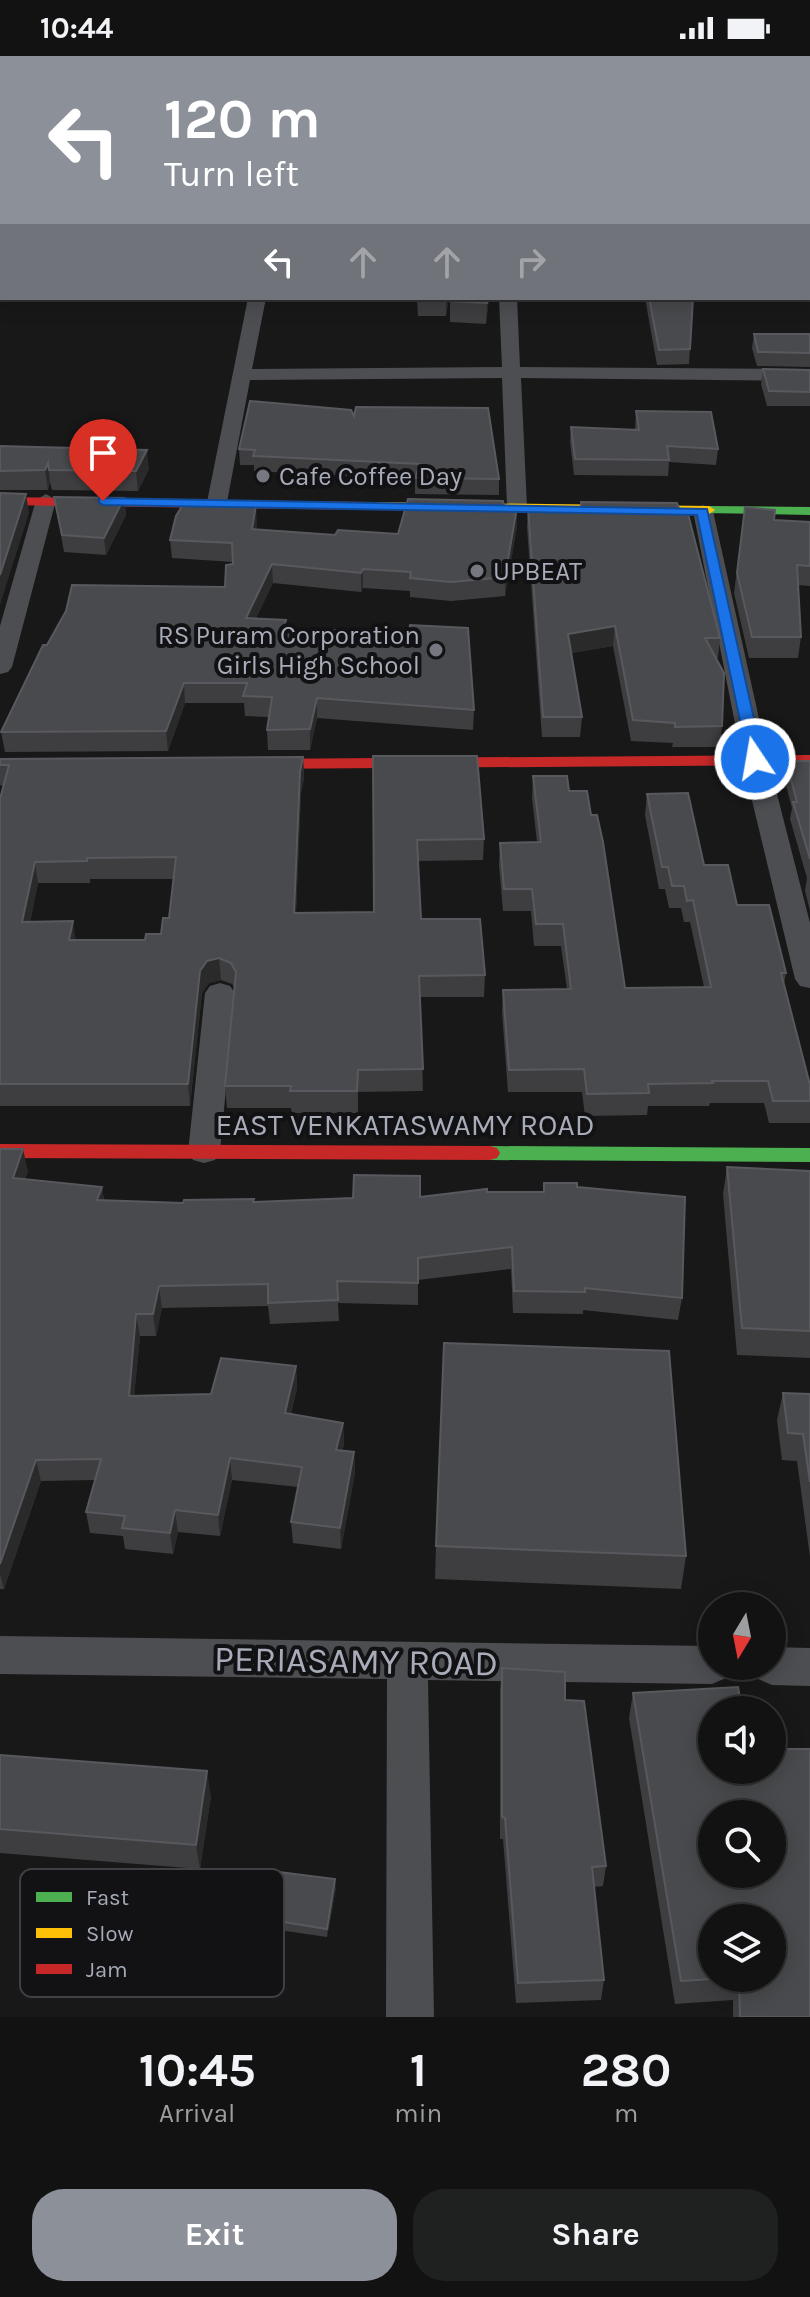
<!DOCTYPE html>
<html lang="en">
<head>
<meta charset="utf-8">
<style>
	body { margin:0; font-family:Karla,sans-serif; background:#1f2020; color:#f1f3f6; height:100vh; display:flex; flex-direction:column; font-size:30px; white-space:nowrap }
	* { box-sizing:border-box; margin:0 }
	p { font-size:26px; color:#9c9e9f }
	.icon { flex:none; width:44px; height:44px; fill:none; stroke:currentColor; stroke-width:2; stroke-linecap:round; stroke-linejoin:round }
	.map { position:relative; height:1961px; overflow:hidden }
	.details { display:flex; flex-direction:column; background:#121212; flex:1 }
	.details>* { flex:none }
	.hud { position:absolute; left:0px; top:0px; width:810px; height:244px; box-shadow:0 4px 20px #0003,0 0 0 2px #313232; background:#8c9099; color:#fff; overflow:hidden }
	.needle { width:52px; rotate:190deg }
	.buttons { position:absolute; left:698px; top:1536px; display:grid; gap:16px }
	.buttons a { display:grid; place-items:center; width:88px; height:88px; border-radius:50%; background:#121212; box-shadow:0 4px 20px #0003,0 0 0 2px #313232; font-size:40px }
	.pin { position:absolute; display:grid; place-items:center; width:68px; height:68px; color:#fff; margin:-82px -34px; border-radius:50% 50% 50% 0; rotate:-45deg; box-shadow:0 0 8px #0007 }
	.pin .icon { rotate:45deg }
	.me { position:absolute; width:88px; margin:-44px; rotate:348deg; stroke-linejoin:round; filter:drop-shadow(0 0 6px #0008) }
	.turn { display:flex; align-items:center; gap:28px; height:168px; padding:0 32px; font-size:36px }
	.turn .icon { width:104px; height:104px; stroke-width:2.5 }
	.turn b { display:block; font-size:56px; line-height:68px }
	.lanes { display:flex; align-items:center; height:76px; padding:0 32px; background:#0003; justify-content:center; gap:40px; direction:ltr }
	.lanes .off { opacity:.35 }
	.eta { display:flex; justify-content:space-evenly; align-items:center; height:136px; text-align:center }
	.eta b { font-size:48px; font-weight:700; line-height:56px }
	.action { display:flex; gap:16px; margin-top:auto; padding:16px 32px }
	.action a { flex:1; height:92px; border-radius:32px; background:#8c9099; color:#fff; font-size:32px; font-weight:700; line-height:92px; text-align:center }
	.action a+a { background:#1f2020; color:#f1f3f6 }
	.status { display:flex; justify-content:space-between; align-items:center; height:56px; padding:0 40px; background:#121212; direction:ltr }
	.status svg { height:22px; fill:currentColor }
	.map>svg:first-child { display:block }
	.built { fill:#222224 }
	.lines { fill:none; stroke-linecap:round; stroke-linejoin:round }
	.street { fill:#4d4e52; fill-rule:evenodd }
	.fast { fill:#4caf50; fill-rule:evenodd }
	.slow { fill:#ffc107; fill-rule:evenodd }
	.jam { fill:#c62828; fill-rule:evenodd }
	.wall { fill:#3e3e40; fill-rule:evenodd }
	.shaded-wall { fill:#2a2a2b }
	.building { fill:#494a4d; stroke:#58595e; stroke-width:2; fill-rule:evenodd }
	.route { fill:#1a73e8; stroke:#114b97; stroke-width:2 }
	.poi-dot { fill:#767881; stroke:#121214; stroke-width:3 }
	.labels { text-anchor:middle; stroke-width:8; stroke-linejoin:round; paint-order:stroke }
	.far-poi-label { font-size:26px; fill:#a8acb9; stroke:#121214; text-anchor:start }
	.street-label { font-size:30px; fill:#a8acb9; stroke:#121214 }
	.near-street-label { font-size:36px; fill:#a8acb9; stroke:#121214 }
	.key { fill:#121214; stroke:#3f4046; stroke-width:2 }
	.key-label { font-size:22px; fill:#a8acb9 }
</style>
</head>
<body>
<div class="status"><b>10:44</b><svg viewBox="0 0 49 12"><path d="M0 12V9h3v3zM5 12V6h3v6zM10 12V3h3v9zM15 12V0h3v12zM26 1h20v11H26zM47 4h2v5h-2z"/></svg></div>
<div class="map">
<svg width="810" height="1961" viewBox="0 0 810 1961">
	<rect width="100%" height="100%" fill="#181818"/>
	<path class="built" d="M169,0H810V11L808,2Z"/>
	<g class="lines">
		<path class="street" d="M0,0L7,2H2V8Z
			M808,14H810V22H808Z
			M0,112H2V121H0Z
			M0,209H2V219H0Z
			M808,213H810V223H808Z
			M248,242H266L252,313L502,311L499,242H517L520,311L810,313V325L521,322L527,451L517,457L507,451L502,322L250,324L227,446L217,452L207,446Z
			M46,438L56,444L12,611L8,616L0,618V570L36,444Z
			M703,449L713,455L768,703L810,867V932L800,930L795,923L742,703L693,455Z
			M220,927L230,930L235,937L220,1096L215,1104L204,1107L193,1104L188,1096L205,937L210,930Z
			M0,1580L712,1590V1610H732L726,1622L712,1628L428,1624L434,1961H386L387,1623L0,1618Z
			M772,1591L810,1592V1630L772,1629L758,1623L752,1610H772Z"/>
		<path class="fast" d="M709,450L810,451V459L705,457V451Z
			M490,1090L810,1092V1106L490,1104L483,1102L480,1097L483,1092Z"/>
		<path class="slow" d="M373,446L709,450L715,454L709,458L369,453L367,450Z"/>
		<path class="jam" d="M0,441L373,446L379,450L373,454L0,449Z
			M810,699V709L242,713L234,708L242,703Z
			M0,1088L490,1090L497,1092L500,1097L497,1102L490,1104L0,1102Z"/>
	</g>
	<path class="wall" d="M463,0H560L559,2H463Z
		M670,0H704L703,2H670Z
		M810,31V108L808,44Z
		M417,242H449L446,260H418Z
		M450,242H489L486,268L450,266Z
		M645,242H693L689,308L657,309Z
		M754,278H810V311L757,310L752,292Z
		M763,313L810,314V350H767L761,328Z
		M636,355L718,393L716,409L669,406L668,420L574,419L570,386L571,371L635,374Z
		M354,360L499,423V439L415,438V424L254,415V409H240L239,393Z
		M0,390L149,413L138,435L52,434L50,426L48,434H0Z
		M54,441L124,442L126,459L106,499L64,496Z
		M581,446L720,582L718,602H715L722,670L720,691H672L673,687L631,685L613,590L571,597L582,661L580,681H542L527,471L528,452L580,457Z
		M504,450L517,451V470L505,540L451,545L410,541V535L363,532L361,536L273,527L256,562L286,574L474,654L473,674L317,662L310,694H268L267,674L269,661L245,660L244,647H185L168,695L5,696L1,676L47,589L225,531L233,506L172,502L170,484L257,467L256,473L335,479L398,478Z
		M745,451L774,464L810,466V530L798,529L801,581L798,602H749L734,537Z
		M373,700L484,783L483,804L418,805L421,863L485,919L484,941H420L423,1035L358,1036V1057H292L291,1052H227L225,1030L235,932L232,928L221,924L209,927L202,937L190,1050H0V743L3,730L0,729V703L303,701L304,722L301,737L296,857L374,856ZM90,823H174L169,862L161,878L145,884H76L30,866L38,827H90Z
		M786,705H810V855L805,835L807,822L790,763L792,752L784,722Z
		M533,720L569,735L591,759L625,932L704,931L690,866H684L681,852H669L665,833H659L645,759L647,738L737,849L786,917L784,928L810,1029V1067H769L764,1047H710L709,1050H648L647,1059L585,1060L582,1036H508L502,956L503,934L567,933L561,890H534L531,855H503L499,809L500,787L537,786L532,742Z
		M0,1093L28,1115L25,1123L102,1131L104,1144L183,1147L254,1146L420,1141L487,1136H543L544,1127L577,1131L682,1242L678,1264L583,1254V1258L513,1257L511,1213L418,1224V1249L338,1247L339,1265L270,1268L268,1250L162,1252L156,1280H140L134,1340L211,1338L296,1310L297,1332L291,1358L343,1367L344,1389L342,1394L354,1396L355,1417L341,1493L293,1487L291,1466L298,1431L232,1424L220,1480L178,1476L173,1498L125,1493L123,1480L90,1477L86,1456L95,1424L41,1425L4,1533H0Z
		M727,1111L810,1115V1302L737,1299L723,1138Z
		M783,1337L810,1338V1501L797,1405L782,1404L777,1364Z
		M436,1490L686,1500L681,1533L435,1523Z
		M502,1612L565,1644L606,1810L603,1830L594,1831L604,1924L601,1944L516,1947L503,1783H500V1634Z
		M633,1637L712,1654L810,1961H733V1944L675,1948L629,1662ZM772,1862V1922H712Z
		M0,1699L211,1740L200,1813L0,1797Z
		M336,1832L327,1881L272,1873L271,1864Z"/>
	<path class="shaded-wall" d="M446,242H449L446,260Z
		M487,242H489L486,268L487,247Z
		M147,394L149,413L138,435L136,415Z
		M48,407L50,426L48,434L45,414Z
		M26,438L29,457L0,549V519Z
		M124,442L126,459L106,499L104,482Z
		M256,449L257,467L253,492L252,473Z
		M517,451V470L505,540V521Z
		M272,508L273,527L247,581L246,562Z
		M363,513V532L361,536V517Z
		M615,570L613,590L567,598L568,578Z
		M184,627L185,647L168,695L166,675Z
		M317,642V662L310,694V673Z
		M303,701L304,722L301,737L295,878L294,857L300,716Z
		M35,806L38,827L26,887L22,866Z
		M73,865L76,887L69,884Z
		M219,902L221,924L209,927L202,937L190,1050L188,1028L200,915L207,905Z
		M23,1093L28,1115L17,1144L13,1122Z
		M102,1131L105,1152L97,1144Z
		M159,1230L162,1252L156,1280L153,1258Z
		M136,1258L140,1280L132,1362L129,1340Z
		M296,1310L297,1332L286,1378L285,1357Z
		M343,1367L344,1389L336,1415V1394Z
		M354,1396L355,1417L341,1493L340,1472Z
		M230,1402L232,1424L220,1480L218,1459Z
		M36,1404L41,1425L4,1533L0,1518V1508Z
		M175,1454L178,1476L173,1498L170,1477Z
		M207,1715L211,1740L200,1813L196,1789Z
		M335,1823L336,1832L327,1881V1873Z"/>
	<path class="building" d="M463,0H546L545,2H463Z
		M450,242H487V247L450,245Z
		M649,242H693L690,293L659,294Z
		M754,278H810V297L758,296Z
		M763,313L810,314V336L769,335Z
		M250,345L351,354L354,360L356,351L488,352L499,423L415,422L420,408L253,400L255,394L239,393Z
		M636,355L711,356L718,393L667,390L669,404L575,403L571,371L639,374Z
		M0,390L147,394L136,415L49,414L48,407L45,414L0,415Z
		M0,437L26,438L0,519Z
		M54,441L124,442L104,482L62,479Z
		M408,443L503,445L504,450L517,451L505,521L451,526L410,522L411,516L363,513L361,517L272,508L246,562L286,564L283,574H409L410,569L468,572L474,654L317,642L310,673L267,674L272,641L243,640L247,627H184L166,675L1,676L43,589H47L66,555L72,529L225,531L226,509L233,508L232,487L170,484L176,460L184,447L256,449L252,473L335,479L338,474L398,478Z
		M581,446L677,447L681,458H688L720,582H705L724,617L722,670L675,671V667L633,664L615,570L568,578L582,661H543L528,452L582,457Z
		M745,451L775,454L774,464L810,466V510L797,509L801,581H752L737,517Z
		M373,700H477L484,783L417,784L421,863H480L485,919L419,920L423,1013L358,1014L357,1035H290L291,1030H225L236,916L231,907L219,902L207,905L200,915L188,1028H0V743L9,709H0V703L303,701L300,716L294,857L374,856ZM176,801L169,862H163L161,878H146L145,884H69L73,865L22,866L35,806L87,805V802Z
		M786,705H810V803L793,746H797Z
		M533,720H567L569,735H587L591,759H597L603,786L625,932L711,931L693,844L687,845L684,830H672L668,811H662L647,738L688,737L704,809H728L737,849H769L786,917H781L810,1029V1045H773L768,1025H712L713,1027L648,1028L649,1037L587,1038L584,1013L509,1014L503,934L571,933L563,868H536L532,833H504L500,787L541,786Z
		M0,1093H23L13,1122L102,1131L97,1144L183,1147L184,1144L254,1143L253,1146L353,1142L354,1119L420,1120V1141L487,1133V1136H544V1127H577V1131L685,1141L682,1242L585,1232V1236L514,1235L512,1191L418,1202V1227L337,1225L338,1244L268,1247V1228L159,1230L153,1258H136L129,1340L211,1338L221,1302L296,1310L285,1357L343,1367L336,1394L354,1396L340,1472L291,1466L302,1411L230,1402L218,1459L175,1454L170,1477L122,1472L125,1460L86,1456L101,1403L36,1404L0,1508Z
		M727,1111L810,1115V1275L742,1272Z
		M444,1287L669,1295L686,1500L436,1490Z
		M783,1337L810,1338V1426L803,1378L788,1377Z
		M502,1612L565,1616V1644L584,1645L606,1810L592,1811L604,1924L518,1927L505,1762L502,1761Z
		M738,1631L742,1654H712V1714H772V1693H810V1961H740L739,1922H772V1862H712V1922H729L681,1925L633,1637ZM712,1758H772V1818H712Z
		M0,1699L207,1715L196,1789L0,1773Z
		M279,1816L335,1823L327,1873L271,1864Z"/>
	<path class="route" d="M99,442L707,453L763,703L755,708L748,703L697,459L103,449L99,447Z"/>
	<g class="poi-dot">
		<circle cx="263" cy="420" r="8"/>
		<circle cx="477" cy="515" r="8"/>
		<circle cx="436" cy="594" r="8"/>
	</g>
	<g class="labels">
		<g class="far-poi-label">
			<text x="279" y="429">Cafe Coffee Day</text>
			<text x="493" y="524">UPBEAT</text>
			<text x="420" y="588" text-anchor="end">RS Puram Corporation<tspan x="420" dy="30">Girls High School</tspan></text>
		</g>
		<g class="street-label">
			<text x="405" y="1079">EAST VENKATASWAMY ROAD</text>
		</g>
		<g class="near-street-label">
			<text transform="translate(356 1604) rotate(1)" y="13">PERIASAMY ROAD</text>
		</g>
	</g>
	<rect x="20" y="1813" width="264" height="128" rx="12" class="key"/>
	<rect x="36" y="1836" width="36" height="10" fill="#4caf50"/>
	<rect x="36" y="1872" width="36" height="10" fill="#ffc107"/>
	<rect x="36" y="1908" width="36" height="10" fill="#c62828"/>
	<g class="key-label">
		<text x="86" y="1849">Fast</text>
		<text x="86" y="1885">Slow</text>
		<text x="86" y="1921">Jam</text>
	</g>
</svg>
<div class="buttons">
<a><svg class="needle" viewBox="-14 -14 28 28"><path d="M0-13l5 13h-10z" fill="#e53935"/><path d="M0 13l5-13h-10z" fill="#9c9e9f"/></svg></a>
<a><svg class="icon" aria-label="sound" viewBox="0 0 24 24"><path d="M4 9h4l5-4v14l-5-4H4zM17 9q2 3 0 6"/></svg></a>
<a><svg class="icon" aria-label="search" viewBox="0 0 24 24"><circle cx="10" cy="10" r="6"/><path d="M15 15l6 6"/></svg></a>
<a><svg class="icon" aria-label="layers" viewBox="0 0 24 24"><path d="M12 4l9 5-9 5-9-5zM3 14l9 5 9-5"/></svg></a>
</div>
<div class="pin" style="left:103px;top:445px;background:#d93025"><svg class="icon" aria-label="arrive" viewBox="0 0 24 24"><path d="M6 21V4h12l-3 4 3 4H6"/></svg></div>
<svg class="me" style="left:755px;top:703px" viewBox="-20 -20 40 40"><circle r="17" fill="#1a73e8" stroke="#fff" stroke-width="3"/><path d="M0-11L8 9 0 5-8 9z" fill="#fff"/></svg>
<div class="hud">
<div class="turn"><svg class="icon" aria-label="left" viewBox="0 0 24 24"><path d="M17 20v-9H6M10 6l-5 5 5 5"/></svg><div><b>120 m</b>Turn left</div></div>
<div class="lanes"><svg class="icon" aria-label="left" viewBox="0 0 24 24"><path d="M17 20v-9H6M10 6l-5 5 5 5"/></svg><svg class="icon off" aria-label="ahead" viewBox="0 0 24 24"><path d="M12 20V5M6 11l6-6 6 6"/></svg><svg class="icon off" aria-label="ahead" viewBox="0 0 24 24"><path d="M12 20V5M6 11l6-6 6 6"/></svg><svg class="icon off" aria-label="right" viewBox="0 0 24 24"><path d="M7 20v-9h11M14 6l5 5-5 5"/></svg></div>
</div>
</div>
<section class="details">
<div class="eta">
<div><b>10:45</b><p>Arrival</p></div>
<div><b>1</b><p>min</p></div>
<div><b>280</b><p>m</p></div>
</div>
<div class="action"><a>Exit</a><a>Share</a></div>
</section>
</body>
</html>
